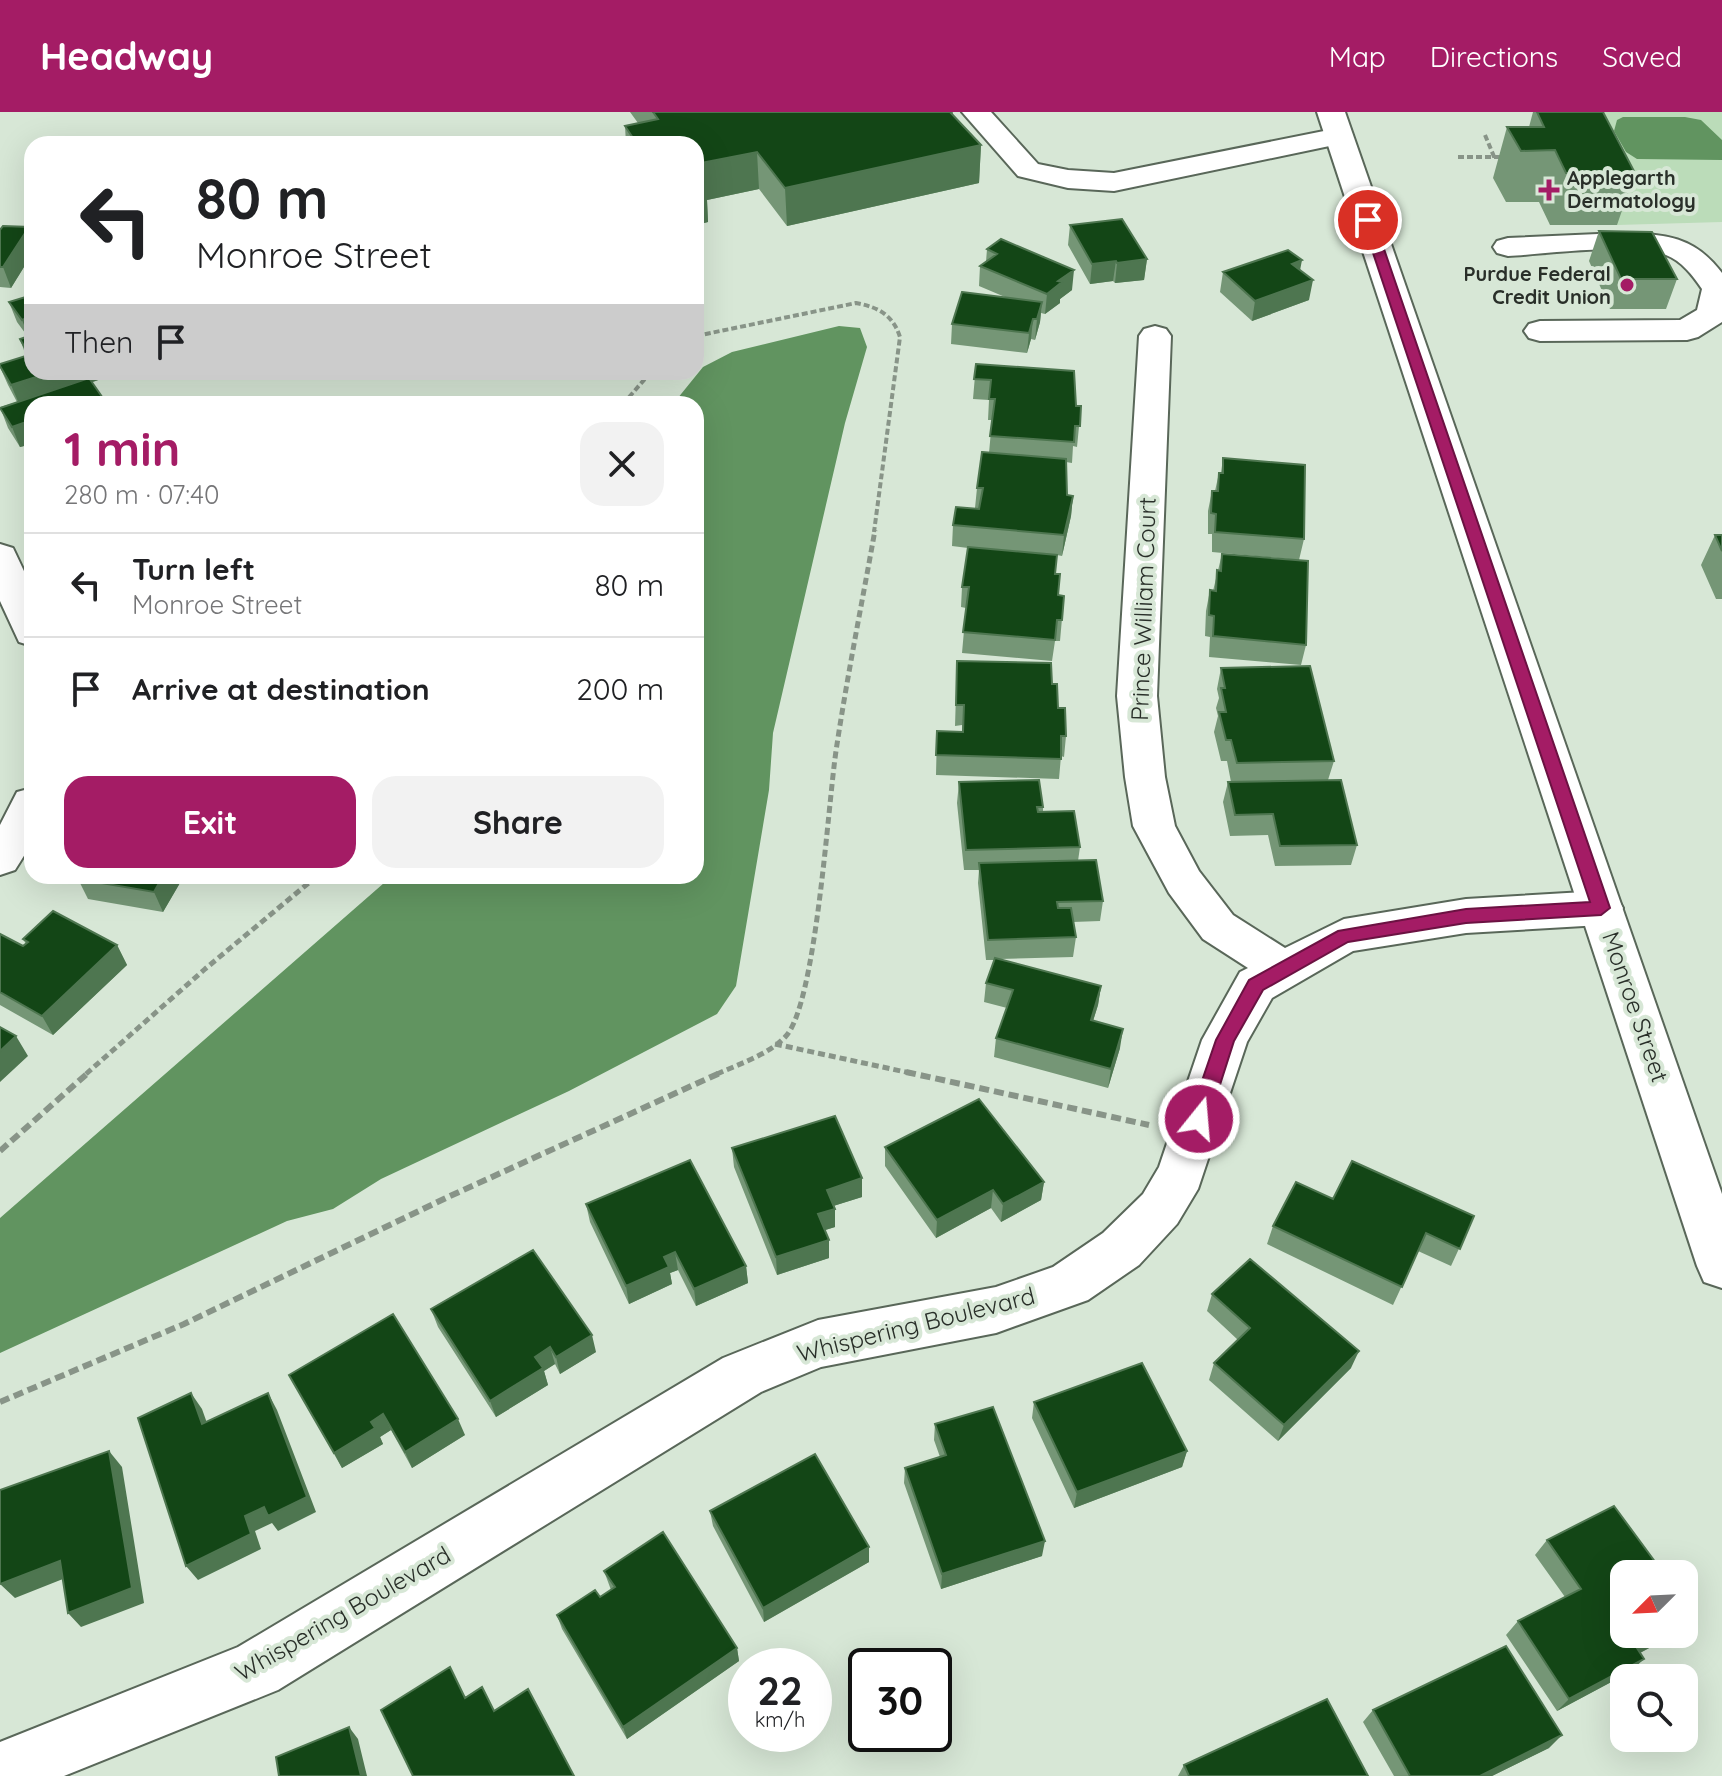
<!DOCTYPE html>
<html lang="en">
<head>
<meta charset="utf-8">
<style>
	body { margin:0; font-family:Quicksand,sans-serif; background:#f2f2f2; color:#202124; height:100vh; display:flex; flex-direction:column; font-size:30px; white-space:nowrap }
	* { box-sizing:border-box; margin:0 }
	p { font-size:26px; color:#757577 }
	.icon { flex:none; width:44px; height:44px; fill:none; stroke:currentColor; stroke-width:2; stroke-linecap:round; stroke-linejoin:round }
	.map { position:relative; flex:1; overflow:hidden }
	.panel { position:absolute; left:24px; top:284px; width:680px; height:488px; display:flex; flex-direction:column; background:#fff; border-radius:24px; box-shadow:0 8px 32px #0002 }
	.panel>* { flex:none }
	.banner { position:absolute; left:24px; top:24px; width:680px; height:244px; border-radius:24px; box-shadow:0 8px 32px #0002; background:#fff; color:#202124; overflow:hidden }
	.needle { width:52px; rotate:246deg }
	.fabs { position:absolute; left:1610px; top:1448px; display:grid; gap:16px }
	.fabs a { display:grid; place-items:center; width:88px; height:88px; border-radius:16px; background:#fff; box-shadow:0 8px 32px #0002; font-size:40px }
	.speed { position:absolute; left:728px; top:1536px; display:flex; gap:16px; font-size:40px; font-weight:700; text-align:center }
	.speed>* { display:grid; place-content:center; width:104px; height:104px; border-radius:50%; background:#fff; box-shadow:0 8px 32px #0002; line-height:1 }
	.speed small { font-size:20px; font-weight:400 }
	.speed .limit { border:4px solid #111; border-radius:12px; background:#fff; color:#111 }
	.pin { position:absolute; display:grid; place-items:center; width:68px; height:68px; color:#fff; margin:-34px; border:4px solid #fff; border-radius:50%; box-shadow:0 2px 8px #0007 }
	.me { position:absolute; width:88px; margin:-44px; rotate:17deg; stroke-linejoin:round; filter:drop-shadow(0 0 6px #0008) }
	.turn { display:flex; align-items:center; gap:28px; height:168px; padding:0 40px; font-size:36px }
	.turn .icon { width:104px; height:104px; stroke-width:2.5 }
	.turn b { display:block; font-size:56px; line-height:68px }
	.then { display:flex; align-items:center; height:76px; padding:0 40px; background:#0003; gap:16px; font-size:30px }
	.round { display:grid; place-items:center; flex:none; width:84px; height:84px; border-radius:24px; background:#f2f2f2 }
	.head { display:flex; align-items:center; justify-content:space-between; height:136px; padding:0 40px }
	h1 { font-size:48px; font-weight:700; line-height:60px; color:#a41c65 }
	.cta { display:flex; gap:16px; margin-top:auto; padding:16px 40px }
	.cta a { flex:1; height:92px; border-radius:24px; background:#a41c65; color:#fff; font-size:32px; font-weight:700; line-height:92px; text-align:center }
	.cta a+a { background:#f2f2f2; color:#202124 }
	ul { padding:0; list-style:none }
	li { display:flex; align-items:center; gap:24px; height:104px; padding:0 40px; border-top:2px solid #e0e0e0 }
	li div { flex:1 }
	li b { display:block; font-size:30px }
	li em { font-style:normal }
	header { display:flex; align-items:center; gap:48px; box-sizing:border-box; height:112px; padding:0 40px; background:#a41c65; color:#fff }
	header strong { font-size:38px }
	nav { display:flex; gap:44px; margin-inline-start:auto; font-size:28px }
	.map>svg:first-child { display:block }
	.green { fill:#bbdcb9 }
	.water { fill:#619460 }
	.lines { fill:none; stroke-linecap:round; stroke-linejoin:round }
	.minor-casing { stroke:#596759; stroke-width:4 }
	.major-casing { stroke:#596759; stroke-width:4 }
	.path-far2 { stroke:#889488; stroke-width:4; stroke-dasharray:6 3; stroke-linecap:butt }
	.path-far1 { stroke:#889488; stroke-width:5; stroke-dasharray:7 4; stroke-linecap:butt }
	.path { stroke:#889488; stroke-width:6; stroke-dasharray:10 5; stroke-linecap:butt }
	.minor { fill:#fff; fill-rule:evenodd }
	.major { fill:#fff; fill-rule:evenodd }
	.wall { fill:#759676 }
	.shaded-wall { fill:#4e7650 }
	.building { fill:#134616; stroke:#4e7650; stroke-width:2 }
	.route { fill:#a41c65; stroke:#6b1242; stroke-width:2 }
	.poi-dot { fill:#a41c65; stroke:#d7e7d6; stroke-width:3 }
	.labels { text-anchor:middle; stroke-width:8; stroke-linejoin:round; paint-order:stroke }
	.far-poi-label { font-size:20px; font-weight:bold; fill:#292f29; stroke:#d7e7d6; text-anchor:start }
	.street-label { font-size:24px; fill:#292f29; stroke:#d7e7d6 }
</style>
</head>
<body>
<header>
<strong>Headway</strong>
<nav><a>Map</a><a>Directions</a><a>Saved</a></nav>
</header>
<div class="map">
<svg width="1722" height="1664" viewBox="0 0 1722 1664">
	<rect width="100%" height="100%" fill="#d7e7d6"/>
	<path class="green" d="M1581,0H1722V110L1617,113L1584,47Z"/>
	<path class="water" d="M1623,5H1685L1701,8L1722,28V48L1637,47L1626,40L1614,19L1617,8Z
		M839,214L860,216L867,235L845,311L773,621L769,678L736,874L717,902L569,979L381,1067L333,1097L287,1109L0,1241V1106L392,764H696V292H673L703,255L732,240Z"/>
	<g class="lines">
		<g class="minor-casing">
			<path id="minor" d="M962,0H991L1038,52L1068,58L1114,61L1339,16L1349,18L1353,24L1349,30L1339,32L1114,79L1068,76L1018,64Z
				M1621,121C1665,122 1694,124 1722,161V210L1698,225L1687,228L1540,229L1529,226L1524,219L1529,212L1540,209L1680,208L1697,198L1702,177C1693,164 1682,149 1666,143C1629,130 1549,142 1508,144L1497,141L1493,135L1497,129L1508,126Z
				M1155,214L1166,217L1171,224L1157,584L1165,665L1175,714L1199,759L1233,803L1285,836L1344,807L1466,787L1601,779L1616,784L1623,796L1616,808L1601,813L1466,821L1353,839L1272,886L1247,930L1198,1077L1177,1112L1139,1153L1088,1188L996,1221L821,1255L761,1280L278,1578L64,1664H0V1630L238,1535L723,1246L818,1208L996,1175L1053,1155L1103,1121L1143,1082L1159,1055L1202,928L1240,860L1248,856L1203,827L1169,781L1133,714L1125,665L1117,584L1139,224L1144,217Z
				M0,432L13,436L32,476V534L19,530L0,489Z
				M32,676V731L15,758L0,763V713L17,680Z"/>
		</g>
		<g class="major-casing">
			<path id="major" d="M1317,0H1345L1722,1082V1176L1704,1170L1697,1154Z"/>
		</g>
		<path class="path-far2" d="M1485,23L1495,47
			M1458,45H1505
			M696,224L856,191C878,195 893,203 900,225L874,420
			M623,292L651,260"/>
		<path class="path-far1" d="M775,932L915,962
			M86,962L205,857L317,764
			M717,962C739,952 770,942 786,924C816,891 828,693 836,639C847,565 862,491 875,418"/>
		<path class="path" d="M906,960L1149,1013
			M0,1039L89,960
			M0,1290L184,1212L448,1085L722,960"/>
		<use href="#minor" class="minor"/>
		<use href="#major" class="major"/>
	</g>
	<path class="wall" d="M630,0H953V3L981,33L979,71L787,114L759,77L707,88L708,110L696,113V32H626L625,14L638,11Z
		M1533,0H1603L1635,61L1617,113H1550L1539,90H1506L1493,66L1507,15H1529Z
		M1070,113L1147,147L1144,168L1115,171L1113,169L1090,172L1068,133Z
		M0,118L32,122V142L11,176L0,175Z
		M1599,119L1677,167L1666,197H1610L1589,149Z
		M987,137L1072,178L1060,187V191L1045,202L1041,201L1040,210L1035,228L1031,227L1027,241L951,232L952,212L1005,185L979,174L980,154L986,150Z
		M1300,158L1309,188L1252,209L1220,180L1223,160Z
		M32,164V260H102L104,266L32,292V332L20,335L8,316L0,295L17,290L8,273L0,255L26,244L20,227L28,225L17,210L9,190L32,183L26,166Z
		M976,252L1076,294H1081L1077,335L1073,334L1072,351L1066,350L1067,383L1073,384L1071,404L1062,444L1057,443L1055,462L1058,483L1064,484L1060,529H1055L1052,549L962,541L966,496L961,495L962,475L968,436L952,434L953,413L975,396L977,376L989,341L992,308H988L989,288L973,287Z
		M1223,346L1304,427L1299,448L1212,440V422H1208V399L1212,379H1215L1219,361H1221Z
		M1715,423H1722V487H1716L1701,453Z
		M1222,442L1306,533L1301,553L1209,545L1210,525L1205,524L1206,499L1210,478L1213,479Z
		M957,549L1052,572L1066,624L1064,645L1061,644L1059,667L936,663L937,619L962,620V613L955,614Z
		M1221,556L1334,649L1328,668L1357,733L1351,753L1275,754L1268,723L1230,724L1223,690L1228,670H1231L1227,649H1221L1214,620L1218,604L1216,596L1219,586L1217,577Z
		M959,670L1043,695V700L1080,735L1078,749L1103,789L1100,809L1073,810L1076,825L1073,845L1000,847L1101,874L1098,893L1093,909L1120,936L1108,976L994,945L996,926L1007,896L984,890L986,871L994,848H986L978,771L979,758H964L957,691Z
		M184,764L163,800L88,787L78,767Z
		M0,822L23,834L26,832L23,827L117,833L127,853L53,923L0,893Z
		M885,1035L1044,1070L1041,1088L1001,1110L991,1096L936,1126L885,1054Z
		M732,1036L862,1085L833,1094L835,1097V1115L825,1118L829,1146L777,1163L734,1055Z
		M1333,1087L1474,1104L1451,1154L1418,1139L1393,1193L1267,1132L1273,1114Z
		M586,1092L746,1154L748,1171L696,1194L678,1158L670,1161L672,1172L629,1192L590,1110Z
		M1212,1182L1351,1256L1278,1329L1209,1268L1214,1251L1238,1228L1207,1199Z
		M431,1197L596,1240L560,1262L555,1252L544,1259L548,1273L496,1305L438,1215Z
		M289,1263L465,1323L412,1356L391,1318L380,1325L383,1332L342,1356Z
		M1034,1290L1187,1339L1182,1355L1074,1396L1032,1306Z
		M935,1312L1042,1444L941,1477L904,1371L905,1356L940,1345L934,1328Z
		M710,1399L869,1450L764,1510L713,1414Z
		M1547,1428L1624,1522H1675L1640,1541L1630,1560L1557,1599L1506,1523L1518,1509L1565,1485L1535,1443Z
		M604,1459L737,1536L739,1549L627,1627L562,1517L557,1503L600,1485L611,1478Z
		M1373,1598L1549,1636L1492,1664H1394L1363,1610Z
		M1184,1653L1368,1664H1178Z"/>
	<path class="shaded-wall" d="M981,33L979,71L787,114L785,76Z
		M757,40L759,77L707,88L708,110L696,113V52Z
		M29,115L32,122V142L11,176L3,155Z
		M1147,147L1144,168L1115,171L1117,151Z
		M1302,148L1298,169L1292,152Z
		M1116,149L1113,169L1090,172L1092,152Z
		M1074,158L1072,178L1060,187V191L1045,202L1047,182L1058,169Z
		M1313,168L1309,188L1252,209L1255,189Z
		M1042,190L1040,210L1035,228L1037,207Z
		M32,204V227L30,228L22,208Z
		M1033,207L1031,227L1027,241L1029,221Z
		M52,260H102L104,266L20,294L11,273Z
		M32,308V332L20,335L12,315Z
		M1073,384L1071,404L1062,444L1064,423Z
		M163,764H184L163,800L154,780Z
		M117,833L127,853L53,923L42,904Z
		M1101,874L1098,893L1087,928L1091,908Z
		M1123,917L1120,936L1108,976L1111,957Z
		M16,924L28,944L0,970V939Z
		M862,1066V1085L827,1096V1078Z
		M1044,1070L1041,1088L1001,1110L1003,1092Z
		M993,1078L991,1096L936,1126L937,1108Z
		M835,1097V1115L819,1120L818,1102Z
		M829,1128V1146L777,1163L776,1145Z
		M675,1140L678,1158L670,1161L672,1172L629,1192L626,1174L664,1145Z
		M746,1154L748,1171L696,1194L694,1177Z
		M592,1223L596,1240L560,1262L556,1245Z
		M550,1235L555,1252L544,1259L548,1273L496,1305L490,1289L535,1245Z
		M1359,1239L1351,1256L1278,1329L1284,1313Z
		M191,1281L202,1297L213,1328L202,1312Z
		M268,1281L277,1298L316,1400L278,1419L272,1411L255,1419L261,1437L198,1468L186,1454L245,1404Z
		M383,1302L391,1318L380,1325L383,1332L342,1356L334,1341L371,1310Z
		M458,1307L465,1323L412,1356L405,1340Z
		M109,1339L122,1355L144,1491L81,1515L68,1501Z
		M1187,1339L1182,1355L1074,1396L1077,1380Z
		M1045,1429L1042,1444L941,1477L942,1462Z
		M869,1435V1450L764,1510L763,1496Z
		M60,1449L73,1463L15,1486L0,1472Z
		M1696,1505L1684,1516V1511Z
		M1663,1522H1675L1623,1550L1637,1536Z
		M737,1536L739,1549L627,1627L623,1615Z
		M1644,1547L1630,1560L1557,1599L1569,1587Z
		M349,1615L358,1627L367,1664H361Z
		M1562,1623L1549,1636L1492,1664H1480Z"/>
	<path class="building" d="M653,0H950L981,33L785,76L757,40L696,52V32H637L625,14L658,7Z
		M1537,0H1603L1635,61H1566L1555,38L1521,39L1507,15H1544Z
		M696,59L705,72L696,74Z
		M1122,107L1147,147L1117,151L1116,149L1092,152L1070,113Z
		M3,114L29,115L3,155H0V118Z
		M1599,119L1652,120L1677,167H1621Z
		M1001,127L1074,158L1058,169L1062,170L1047,182L980,154L997,142L987,137Z
		M1288,138L1302,148L1292,152L1313,168L1255,189L1223,160Z
		M32,164V175L26,166Z
		M962,180L1042,190L1037,207H1033L1029,221L952,212Z
		M32,183V204L22,208L9,190Z
		M32,223V260H52L11,273L0,254V252L29,243L20,227Z
		M976,252L1074,259L1076,294H1081L1080,314H1075L1074,330L990,324L995,287H989L991,268L974,267Z
		M89,266L107,292H32V308L12,315L0,296Z
		M982,340L1066,347L1067,383L1073,384L1064,423L953,413L956,395L979,397L983,376H977Z
		M1223,346L1305,353L1304,427L1215,420L1216,402L1211,401L1212,379H1218L1219,361H1223Z
		M1715,423H1722V439Z
		M968,435L1057,443L1055,462H1060L1058,483L1064,484L1062,508H1057L1055,528L963,520L969,475H962Z
		M1222,442L1308,449L1306,533L1213,524L1214,504L1209,503L1210,478L1216,479L1217,458L1221,459Z
		M957,549L1051,551L1052,572H1057L1058,596H1065L1066,624H1061V647L936,643L937,619L963,620L964,593H956Z
		M1310,554L1334,649L1237,651L1231,628H1226L1219,600H1226L1221,576H1225L1221,556Z
		M1039,668L1043,695H1037L1038,700L1074,699L1080,735L966,738L959,670Z
		M1341,668L1357,733L1280,734L1273,702L1235,703L1228,670Z
		M1096,748L1103,789L1057,790L1058,796H1071L1076,825L988,828L979,751Z
		M80,764H163L154,780L78,767Z
		M53,799L117,833L42,904L0,880V822L23,834L28,830L23,827Z
		M995,846L1101,874L1091,908L1123,917L1111,957L996,926L1013,878L986,871Z
		M0,915L16,924L0,939Z
		M979,987L1044,1070L1003,1092L993,1078L937,1108L885,1035Z
		M835,1004L862,1066L827,1078L835,1097L818,1102L829,1128L776,1145L732,1036Z
		M690,1048L746,1154L694,1177L675,1140L664,1145L669,1155L626,1174L586,1092Z
		M1352,1049L1474,1104L1460,1137L1426,1121L1402,1175L1273,1114L1296,1070L1333,1087Z
		M533,1138L592,1223L556,1245L550,1235L535,1245L543,1256L490,1289L431,1197Z
		M1250,1147L1359,1239L1284,1313L1214,1251L1250,1216L1212,1182Z
		M393,1202L458,1307L405,1340L383,1302L371,1310L375,1316L334,1341L289,1263Z
		M1142,1251L1187,1339L1077,1380L1034,1290Z
		M191,1281L202,1312L268,1281L307,1385L268,1404L264,1395L245,1404L251,1422L186,1454L138,1306Z
		M993,1295L1045,1429L942,1462L905,1356L946,1343L935,1312Z
		M109,1339L132,1476L68,1501L60,1449L0,1472V1378Z
		M815,1342L869,1435L763,1496L710,1399Z
		M1614,1394L1664,1462H1624V1522H1663L1637,1536L1644,1547L1569,1587L1518,1509L1581,1477L1547,1428Z
		M663,1420L737,1536L623,1615L557,1503L595,1478L600,1485L615,1475L604,1459Z
		M1684,1489L1696,1505L1684,1511Z
		M1506,1534L1562,1623L1480,1664H1410L1373,1598Z
		M450,1555L465,1586L482,1575L494,1599L528,1577L574,1664H413L381,1598Z
		M1327,1587L1368,1664H1189L1184,1653Z
		M349,1615L361,1664H279L276,1645Z"/>
	<path class="route" d="M1368,104L1374,108L1610,796L1601,803L1466,811L1348,830L1263,878L1234,929L1209,1007L1206,1013L1199,1015L1192,1013L1189,1007L1216,928L1249,868L1338,819L1466,797L1590,790L1362,108Z"/>
	<g class="poi-dot">
		<path d="M1545 66h8v8h8v8h-8v8h-8v-8h-8v-8h8z"/>
		<circle cx="1627" cy="173" r="8"/>
	</g>
	<g class="labels">
		<g class="far-poi-label">
			<text x="1567" y="73">Applegarth<tspan x="1567" dy="23">Dermatology</tspan></text>
			<text x="1611" y="169" text-anchor="end">Purdue Federal<tspan x="1611" dy="23">Credit Union</tspan></text>
		</g>
		<g class="street-label">
			<text transform="translate(1144 497) rotate(-88)" y="8">Prince William Court</text>
			<text transform="translate(1635 895) rotate(71)" y="8">Monroe Street</text>
			<text transform="translate(916 1213) rotate(-14)" y="8">Whispering Boulevard</text>
			<text transform="translate(343 1502) rotate(-30)" y="8">Whispering Boulevard</text>
		</g>
	</g>
</svg>
<div class="fabs">
<a><svg class="needle" viewBox="-14 -14 28 28"><path d="M0-13l5 13h-10z" fill="#e53935"/><path d="M0 13l5-13h-10z" fill="#757577"/></svg></a>
<a><svg class="icon" aria-label="search" viewBox="0 0 24 24"><circle cx="10" cy="10" r="6"/><path d="M15 15l6 6"/></svg></a>
</div>
<div class="speed"><div>22<small>km/h</small></div><div class="limit">30</div></div>
<div class="pin" style="left:1368px;top:108px;background:#d93025"><svg class="icon" aria-label="arrive" viewBox="0 0 24 24"><path d="M6 21V4h12l-3 4 3 4H6"/></svg></div>
<svg class="me" style="left:1199px;top:1007px" viewBox="-20 -20 40 40"><circle r="17" fill="#a41c65" stroke="#fff" stroke-width="3"/><path d="M0-11L8 9 0 5-8 9z" fill="#fff"/></svg>
<div class="banner">
<div class="turn"><svg class="icon" aria-label="left" viewBox="0 0 24 24"><path d="M17 20v-9H6M10 6l-5 5 5 5"/></svg><div><b>80 m</b>Monroe Street</div></div>
<div class="then">Then<svg class="icon" aria-label="arrive" viewBox="0 0 24 24"><path d="M6 21V4h12l-3 4 3 4H6"/></svg></div>
</div>
<section class="panel">
<div class="head"><div><h1>1 min</h1><p>280 m · 07:40</p></div><a class="round"><svg class="icon" aria-label="close" viewBox="0 0 24 24"><path d="M6 6l12 12M18 6L6 18"/></svg></a></div>
<ul>
<li><svg class="icon" aria-label="left" viewBox="0 0 24 24"><path d="M17 20v-9H6M10 6l-5 5 5 5"/></svg><div><b>Turn left</b><p>Monroe Street</p></div><em>80 m</em></li>
<li><svg class="icon" aria-label="arrive" viewBox="0 0 24 24"><path d="M6 21V4h12l-3 4 3 4H6"/></svg><div><b>Arrive at destination</b></div><em>200 m</em></li>
</ul>
<div class="cta"><a>Exit</a><a>Share</a></div>
</section>
</div>
</body>
</html>
